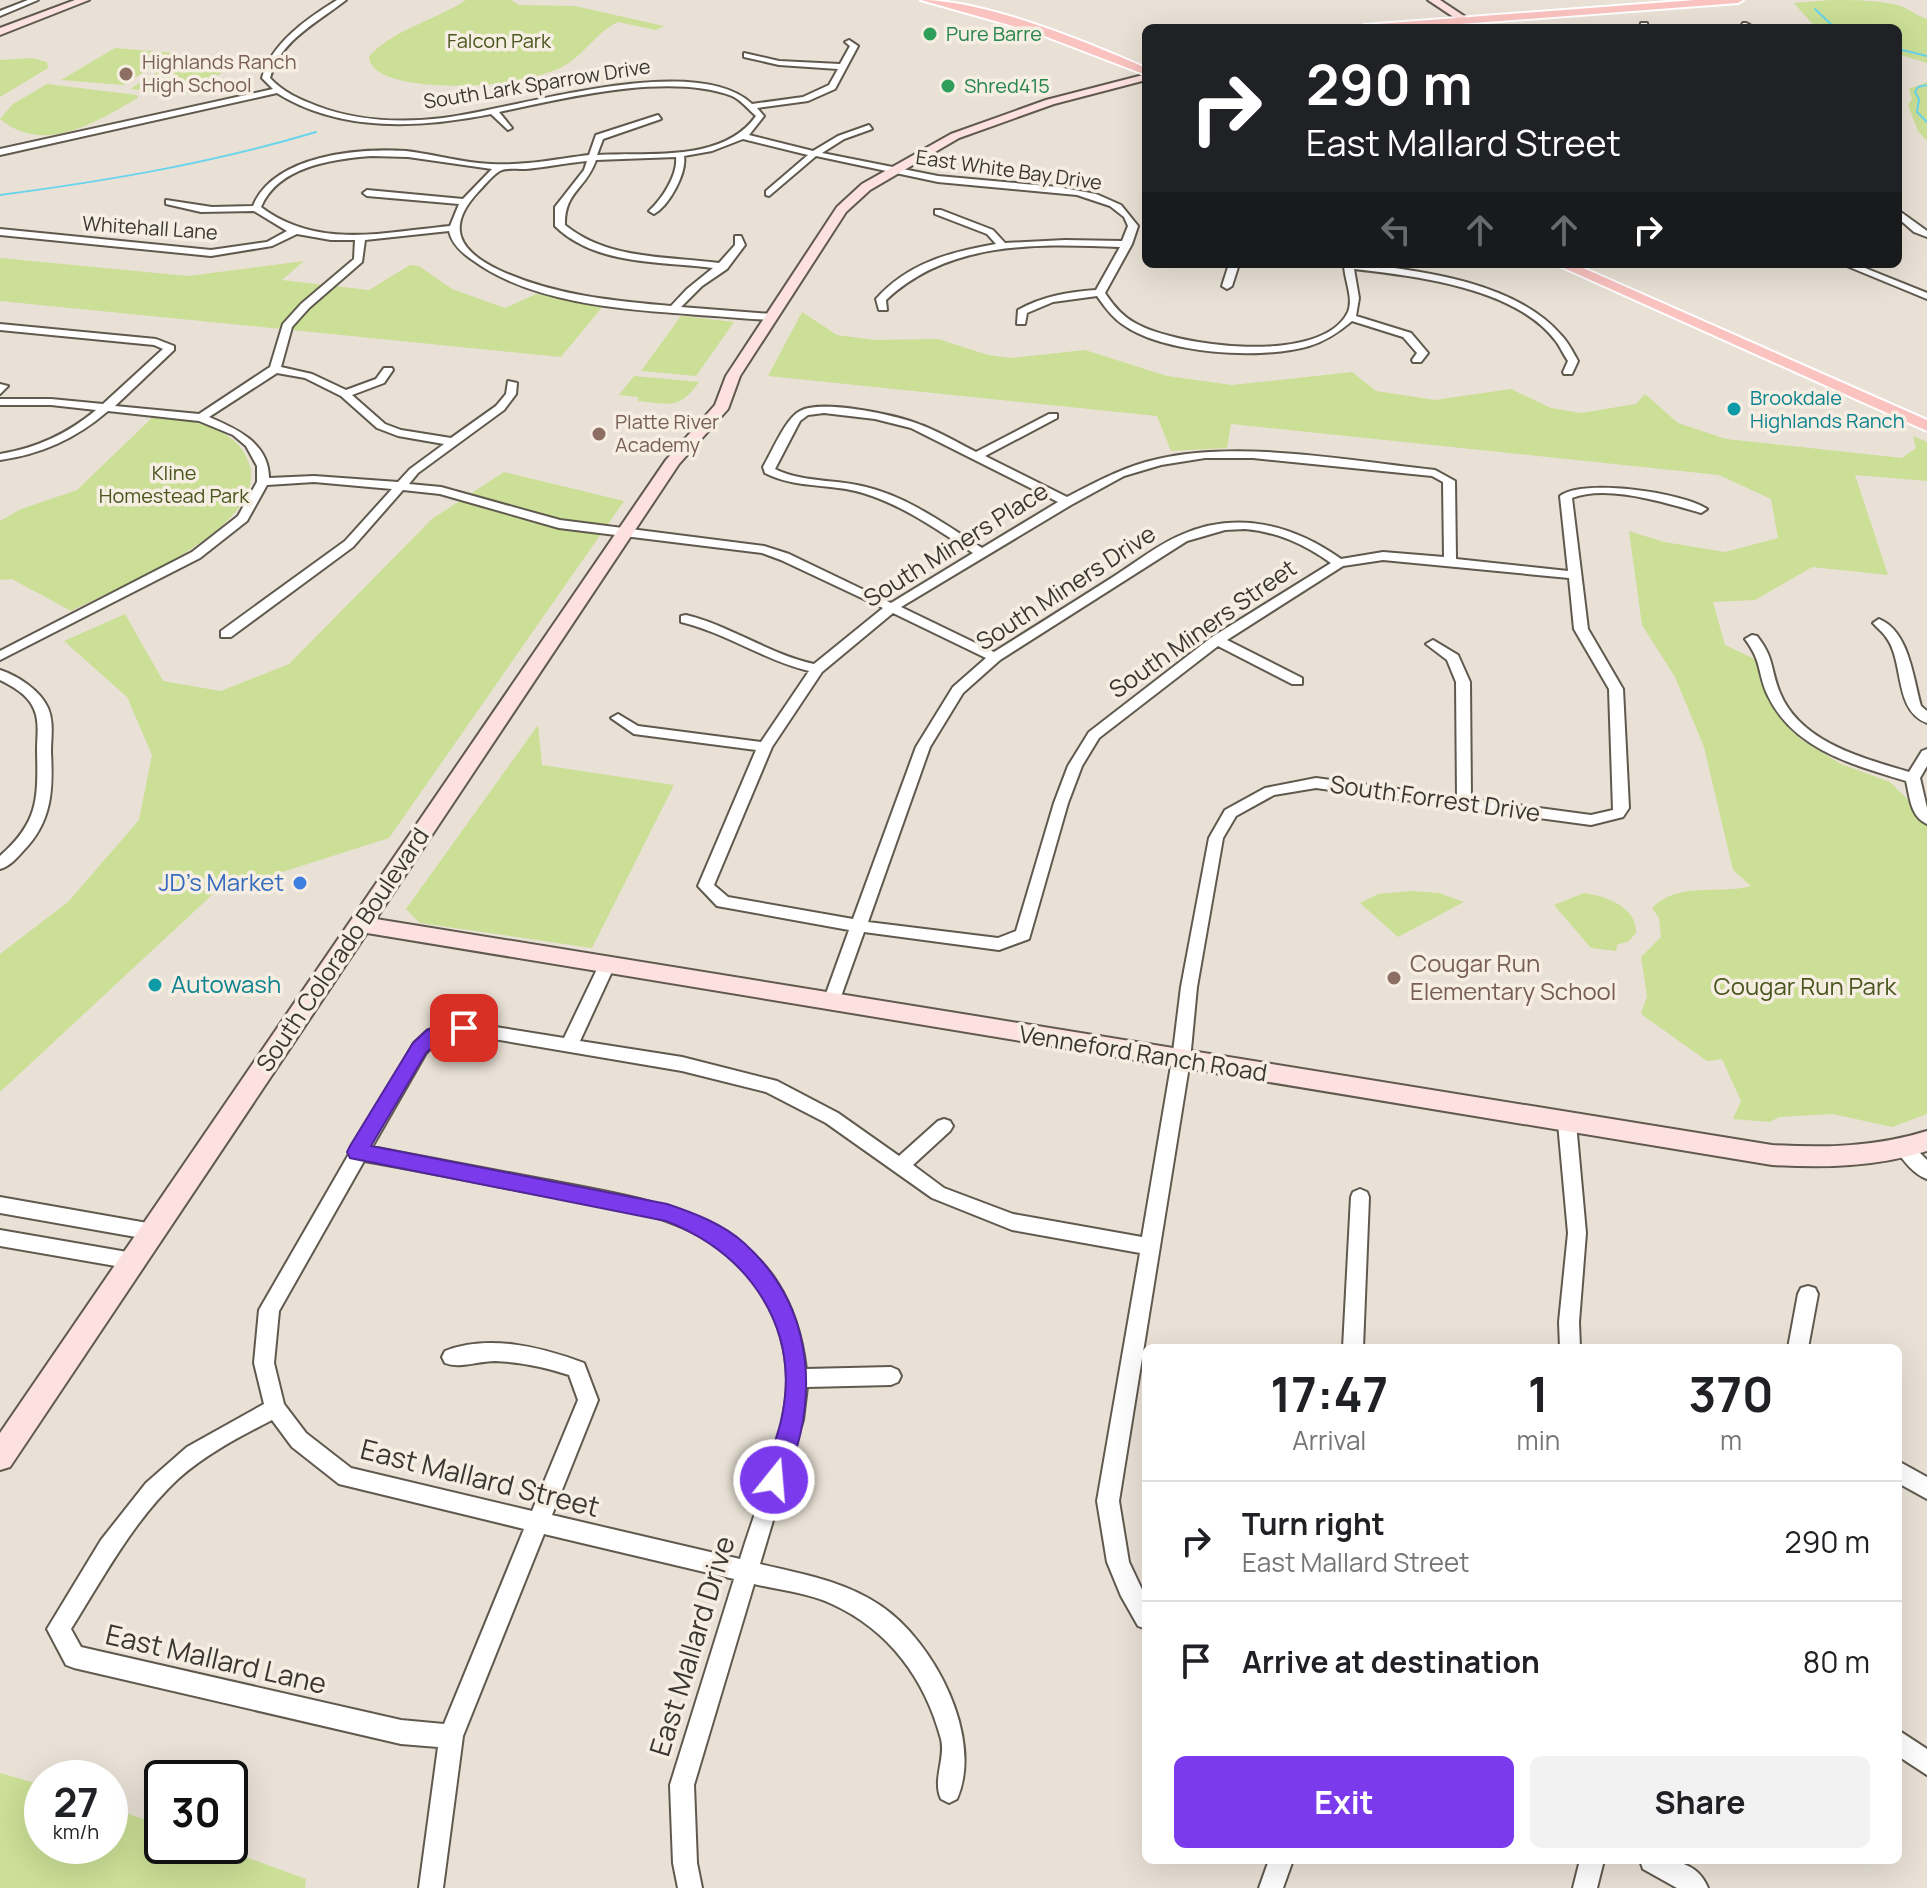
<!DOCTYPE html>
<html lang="en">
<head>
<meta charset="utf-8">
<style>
	body { margin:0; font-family:Manrope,sans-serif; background:#f2f2f2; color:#202124; height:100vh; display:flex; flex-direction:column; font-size:30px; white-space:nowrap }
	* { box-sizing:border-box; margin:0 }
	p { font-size:26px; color:#757577 }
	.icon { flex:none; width:44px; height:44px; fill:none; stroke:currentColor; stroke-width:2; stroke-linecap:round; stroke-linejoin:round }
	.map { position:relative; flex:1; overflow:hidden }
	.panel { position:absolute; left:1142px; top:1344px; width:760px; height:520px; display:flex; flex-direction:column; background:#fff; border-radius:12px; box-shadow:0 8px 32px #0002 }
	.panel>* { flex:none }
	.hud { position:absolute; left:1142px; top:24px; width:760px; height:244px; border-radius:12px; box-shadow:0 8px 32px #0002; background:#202124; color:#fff; overflow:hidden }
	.speed { position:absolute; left:24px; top:1760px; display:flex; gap:16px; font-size:40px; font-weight:700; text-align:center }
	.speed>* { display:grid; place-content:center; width:104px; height:104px; border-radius:50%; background:#fff; box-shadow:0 8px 32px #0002; line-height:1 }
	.speed small { font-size:20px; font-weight:400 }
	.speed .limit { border:4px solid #111; border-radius:12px; background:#fff; color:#111 }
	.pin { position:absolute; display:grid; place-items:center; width:68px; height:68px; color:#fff; margin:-34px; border-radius:16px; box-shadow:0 4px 12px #0006 }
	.me { position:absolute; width:88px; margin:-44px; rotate:17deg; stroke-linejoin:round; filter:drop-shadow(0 0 6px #0008) }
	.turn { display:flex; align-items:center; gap:28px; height:168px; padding:0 32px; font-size:36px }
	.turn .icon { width:104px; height:104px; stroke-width:2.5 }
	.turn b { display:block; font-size:56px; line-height:68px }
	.lanes { display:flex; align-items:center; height:76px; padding:0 32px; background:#0003; justify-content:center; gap:40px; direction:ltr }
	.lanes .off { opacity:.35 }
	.eta { display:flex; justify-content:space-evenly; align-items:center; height:136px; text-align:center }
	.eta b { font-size:48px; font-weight:700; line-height:56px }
	.primary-button { display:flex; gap:16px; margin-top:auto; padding:16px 32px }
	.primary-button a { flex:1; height:92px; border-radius:12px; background:#7c3aed; color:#fff; font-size:32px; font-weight:700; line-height:92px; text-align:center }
	.primary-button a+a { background:#f2f2f2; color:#202124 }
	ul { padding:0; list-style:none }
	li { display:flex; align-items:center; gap:24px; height:120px; padding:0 32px; border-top:2px solid #e0e0e0 }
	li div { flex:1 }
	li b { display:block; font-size:30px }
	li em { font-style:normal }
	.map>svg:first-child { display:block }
	.green { fill:#cbdf96 }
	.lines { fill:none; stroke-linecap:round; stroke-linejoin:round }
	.stream { stroke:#69d4ec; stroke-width:2 }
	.street-casing { stroke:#60594e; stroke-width:4 }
	.secondary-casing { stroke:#60594e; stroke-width:4 }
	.primary-casing { stroke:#fff; stroke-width:4 }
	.street { fill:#fff; fill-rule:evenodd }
	.secondary { fill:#fce1e0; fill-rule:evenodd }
	.primary { fill:#fac3c0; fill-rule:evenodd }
	.route { fill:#7c3aed; stroke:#51269a; stroke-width:2 }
	.leisure-dot { fill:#2e9e5b; stroke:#f6eee2; stroke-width:3 }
	.education-dot { fill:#8d6e63; stroke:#f6eee2; stroke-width:3 }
	.culture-dot { fill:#0f9aa8; stroke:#f6eee2; stroke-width:3 }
	.shop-dot { fill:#3f7fe0; stroke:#f6eee2; stroke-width:3 }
	.labels { text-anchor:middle; stroke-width:7; stroke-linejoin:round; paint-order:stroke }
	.far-leisure-label { font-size:20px; fill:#27864d; stroke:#f6eee2; text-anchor:start }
	.far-park-label { font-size:20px; fill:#49561e; stroke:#f6eee2 }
	.far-education-label { font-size:20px; fill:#785e54; stroke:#f6eee2; text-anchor:start }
	.far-street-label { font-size:20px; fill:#3a3632; stroke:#f6eee2 }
	.far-culture-label { font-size:20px; fill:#0d838f; stroke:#f6eee2; text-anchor:start }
	.street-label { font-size:24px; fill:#3a3632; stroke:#f6eee2 }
	.shop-label { font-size:24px; fill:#366cbe; stroke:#f6eee2; text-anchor:end }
	.education-label { font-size:24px; fill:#785e54; stroke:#f6eee2; text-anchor:start }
	.culture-label { font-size:24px; fill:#0d838f; stroke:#f6eee2; text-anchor:start }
	.park-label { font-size:24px; fill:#49561e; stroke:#f6eee2 }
	.near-street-label { font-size:28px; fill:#3a3632; stroke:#f6eee2 }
</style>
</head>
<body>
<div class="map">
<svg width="1927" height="1888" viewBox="0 0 1927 1888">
	<rect width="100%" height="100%" fill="#e9e1d5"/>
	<path class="green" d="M466,0H511L519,5L575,6L664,26L656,30L618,22C596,32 582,58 560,68C546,74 527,79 512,82C486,87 370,93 369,56C396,28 434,21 466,0Z
		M1831,0C1850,0 1887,0 1903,7C1912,11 1918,16 1927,19V63L1898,54V28H1816L1794,3Z
		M115,48L175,53L123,85L61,80Z
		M185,55L242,60L189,94L130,89Z
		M32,58L47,62L48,68L0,97V60Z
		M1927,82V141L1918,131L1908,105L1912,99L1909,89Z
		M47,84L137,95L138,98C97,121 45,156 0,119L13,104Z
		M0,258L188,276L304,261L282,280L369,290L410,265L419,266L452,289L505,308L536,294L604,305L561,357L0,301Z
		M802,312L837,335L875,340L938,339L988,355L1011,358L1085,350L1167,376L1232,385L1352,372L1376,391L1435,400L1511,389L1551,408L1581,413L1636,404L1645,394L1678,423L1726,439L1902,458L1916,448L1913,436L1927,442V481L1855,475L1888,575L1812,567L1755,600L1713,602L1725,645L1757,660L1768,700L1800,739L1841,764L1890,782L1927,819V1114L1892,1127L1833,1114L1779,1117L1770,1122L1733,1119L1741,1101L1722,1059L1707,1061L1641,1014L1647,996L1641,957L1661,937L1659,918L1652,908C1678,881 1717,895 1751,886L1733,870L1704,747L1675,677L1642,625L1629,531L1664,542L1725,552L1778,538L1771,499L1719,475L1231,424L1227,448L1171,451L1157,416L768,376Z
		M681,316L734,322L696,376L641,371Z
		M634,376L699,382C679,410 670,404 638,401V397L619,395Z
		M155,415C188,420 237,426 249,463C271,528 116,588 71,611L12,579L0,580V521L21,509L77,490Z
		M504,472L624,501L389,838L213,894L0,1092V954L68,902L139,820L152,755L127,697L64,641L125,614L163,681L221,691L289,664L432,519Z
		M538,725L542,765L674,785L592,948L420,923L406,909Z
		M1411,891L1439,893L1464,902L1398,937L1360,903L1378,894Z
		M1584,893C1606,896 1637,907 1636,933L1629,941L1617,945L1616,951L1591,948L1554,905Z
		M0,1773L42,1785V1846H110V1807L162,1826V1846H216L306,1879L305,1888H0Z"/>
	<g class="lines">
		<path class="stream" d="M1815,9L1835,28
			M1898,49L1927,56
			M1927,85L1918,87L1915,92L1919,99L1917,112L1927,122
			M0,195C106,181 213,163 316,132"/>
		<g class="street-casing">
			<path id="street" d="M28,0H38L0,16V11Z
				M337,0H346C318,22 279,41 270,78C283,92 299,99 317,106C356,121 402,123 443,118C516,109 695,50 752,104L803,97L829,85L838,69L779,65L744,57V53L779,61L840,64L850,46L845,42L849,40L858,46L835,89L808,101L757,108L764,116L749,135L813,151L838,136L869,125L872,129L844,139L822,153L938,176L1058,187L1096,194L1121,205L1138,226L1132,244L1105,293C1113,305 1122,316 1135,323C1177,347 1322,366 1348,312C1354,298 1344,279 1344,264H1358C1421,270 1517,283 1561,335C1568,342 1573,352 1578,361L1572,374H1564L1563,372L1568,361C1563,354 1560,346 1555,340C1514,287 1415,276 1354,269L1359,298L1356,316L1411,333L1428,353L1421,362H1413L1412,360L1417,353L1403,337L1352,321C1339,332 1326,341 1309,346C1261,360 1163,354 1122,324C1112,317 1104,306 1097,296L1053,302L1027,313L1025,324H1017L1018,310C1043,296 1069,292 1096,290L1120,247C1037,244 950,240 886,300L887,310H879L876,299C908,263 950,252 996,244L987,234L935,214V210H941L993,230L1005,243L1065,240L1122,241L1128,226L1124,217L1110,206L1077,195L938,182L816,156L769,196L766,195V191L808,155L743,139L712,151L684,156C687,173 669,206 654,214L649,211C662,199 678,175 676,157L596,160C586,189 564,192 565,225C608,260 666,256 719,263L735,245V236H741L745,245L727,269L702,286L681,307L772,314L776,315V319C756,321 734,317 714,316C637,310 535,307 471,259C461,252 452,244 449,231L365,240L362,262L309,308L292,327L281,367L312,374L346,390L376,379L384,368H392L393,370L384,383L352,395L385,424L401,430L451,438L496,406L506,394L508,381L517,383L516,394L504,410L418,473L409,484L441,487L560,520L764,546L789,554L891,603L973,553C939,531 903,505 863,493C831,483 796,489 765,473L763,467C772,452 785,419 800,411C822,399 897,415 921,425C940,432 958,443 976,452L1049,414H1057V418L985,456L1067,497C1096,482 1125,466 1158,459C1241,440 1350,461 1435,470L1455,481L1456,559L1568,571L1560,496C1583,478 1684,493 1707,509L1701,513C1666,503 1607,484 1572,498L1588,629L1623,689L1629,808L1623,817L1591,825L1316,788L1274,795L1236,816L1223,838L1197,987L1190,1060L1119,1501L1129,1562L1146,1598V1629L1138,1626L1121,1596L1107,1562L1097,1501L1140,1253L1012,1230L932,1198L826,1123L766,1092L682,1071L464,1034L439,1040L426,1053L372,1147C430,1158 488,1169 546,1180C668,1203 788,1218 806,1369L891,1367L898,1370L901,1376L898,1382L891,1385L807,1387L803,1420L760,1564C802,1574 845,1581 881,1606C934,1642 984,1737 957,1799L949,1803L941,1799C932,1780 946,1758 941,1739C925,1679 889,1630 832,1604C809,1593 779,1590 754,1584L694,1785L697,1863L702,1888H678L673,1863L670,1785L734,1579L544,1534L463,1736L443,1888H419L438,1747L401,1744L74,1668L66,1665L47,1629L101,1540L146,1483L187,1447L264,1404L254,1363L259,1310L349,1154L351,1147L354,1146L414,1043L428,1030L464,1022L564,1038L599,965L607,959L615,965L580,1041L682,1057L777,1081L838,1113L899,1156L938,1121L944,1119L950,1121L953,1126L950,1131L913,1165L944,1188L1013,1214L1142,1237L1172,1060L1181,987L1209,838L1225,810L1265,788L1316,778L1457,797L1456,682L1447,660L1426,644L1433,640L1458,655L1470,682L1471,799L1591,815L1613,810L1609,689L1574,629L1569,578L1383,560L1343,566L1227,640L1302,678V684H1292L1218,646L1099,738L1082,766L1068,803L1029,939L999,950L864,932L839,1002L837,1006H825L823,1002L849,930L717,906L698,886L756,750L634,734L611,718L618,714L638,726L761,742L809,671C764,660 726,633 681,622V616L686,615C731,626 769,654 814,664L883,608L781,560L762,553L559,528L440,494L403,490L353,547L231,637H221V631L345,541L392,489L314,482L267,485L247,521L200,558L0,660V651L192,552L238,516L257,482V466L246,446L233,435L199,421L108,411C75,439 42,454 0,460V454C37,448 67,434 96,410L51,405H0V399H51L103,404L163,349L154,345L0,330V324L156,339L174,346V350L115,406L199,414L270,367L283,324L301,304L354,259L355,240H331L297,234L272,246L211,256L0,235V229L211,250L267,242L287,231L254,211L201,212L166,204V200L212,207L253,206C274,155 358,148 406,151C434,154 462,163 491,164C524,166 556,159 589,155L596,135L658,115L661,119L603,139L597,155C648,152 723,163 756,116C749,110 741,100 732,96C669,72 564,98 499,112L512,128L508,130L491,114C421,128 341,133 277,93L0,155V149L273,89L262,78C271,43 308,18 337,0ZM372,156L408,157L492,169L463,199L367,190L363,193L367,196L459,204L450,226C385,232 318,250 261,207C278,166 333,159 372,156ZM587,161L584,170L555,207V226C596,266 661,261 713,268L687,289L671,306C613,301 552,295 499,270C457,250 446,226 479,191C485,185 494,173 502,170C508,168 519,169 526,169C546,167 567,163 587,161ZM277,373L305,378L341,396L377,428L398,436L444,444L410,469L398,482L314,476L269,478C269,443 237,429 209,417ZM824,413L875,419L911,428L1058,502L982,548C946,525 908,497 866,487C836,479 803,483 775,469L800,421L808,415ZM1205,458H1253L1432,476L1443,482L1444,557L1383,552L1341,559C1293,525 1237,510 1181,535C1157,545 1135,563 1113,577C1074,602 1034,627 994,652L901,607L1071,505L1124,476L1161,465ZM1245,529C1278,532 1304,544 1331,563L1212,637L1089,732L1068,766L1054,803L1016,931L998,938L868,922L930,747L963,693L1000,660L1187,541L1225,530ZM893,613L986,658L953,687L916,747L853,919L728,897L714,885L772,747L822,672ZM364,1161C422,1171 480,1183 538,1194C617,1208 706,1214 756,1285C775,1312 786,1344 787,1377C789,1427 755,1509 740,1559L552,1515L598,1400L584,1363C541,1347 489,1334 445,1351L442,1357L445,1363C459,1369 479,1361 495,1361C520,1362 545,1367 569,1375L578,1400L532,1511L351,1468L306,1433L284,1404L274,1363L279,1311ZM272,1420L292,1447L339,1484L524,1529L444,1724L401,1720L81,1647L71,1629C103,1578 133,1521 178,1479C206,1454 239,1437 272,1420Z
				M1462,18L1486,28H1476L1462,22Z
				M1641,23H1647L1648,28H1640Z
				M1743,23H1746L1750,25L1748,28H1740Z
				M1898,210L1927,231V237L1914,232L1898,218Z
				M1229,264H1239L1232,286L1227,289L1222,286Z
				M1842,264H1855L1927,293V299Z
				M0,384L8,386L0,394Z
				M1879,619C1909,631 1913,678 1921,706L1927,711V723C1893,710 1905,662 1886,637C1883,632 1877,628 1873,623Z
				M1752,635L1757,636C1775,659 1770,669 1780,693C1801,743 1863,758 1909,772L1922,751L1927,749V766L1920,778L1927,808V824C1910,816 1910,797 1906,781C1854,765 1794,750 1768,696C1757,673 1763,663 1745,639Z
				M0,670C18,676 40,690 48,708C54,722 51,737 51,752C53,790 52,821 24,850C17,858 10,866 0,869V856C39,822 38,798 37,750C37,736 40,720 33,707C27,694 12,686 0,680Z
				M1567,1116L1573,1118L1576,1123L1586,1233L1579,1322L1580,1348H1560L1559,1322L1568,1233L1558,1123L1561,1118Z
				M1905,1142L1911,1144L1927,1160V1179C1915,1175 1902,1160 1896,1149L1899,1144Z
				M1360,1189L1367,1192L1369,1197L1363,1348H1343L1351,1197L1353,1192Z
				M0,1197L153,1224L160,1226L162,1232L160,1238L153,1240L0,1213Z
				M0,1230L133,1253L140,1255L142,1261L140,1267L133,1269L0,1246Z
				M1808,1286L1815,1288L1818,1294L1808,1348H1788L1798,1294L1801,1288Z
				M1898,1461L1927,1477V1499L1898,1483Z
				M1898,1730L1927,1749V1775L1898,1756Z
				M1269,1860H1293L1283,1888H1259Z
				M1580,1860H1604L1597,1888H1573Z
				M1640,1860C1667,1860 1696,1858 1708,1888H1677L1643,1869Z"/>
		</g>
		<g class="secondary-casing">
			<path id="secondary" d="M75,0H89L0,35V28Z
				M1428,0H1440L1470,20L1461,22Z
				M1143,75L1146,80L1054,104L959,138L870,190L846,212L740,376L728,409L679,464L376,919L1772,1145C1825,1148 1876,1147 1927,1131V1151C1876,1167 1825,1168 1772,1165L367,933L10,1467L0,1470V1433L666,460L715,405L726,376L837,207L862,184L951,134L1046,100Z"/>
		</g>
		<g class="primary-casing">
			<path id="primary" d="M921,0C985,0 1087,42 1146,68V75L1034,32Z
				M1695,0H1743L1738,3L1408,28H1358L1364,25Z
				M1555,264H1574L1927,420V431Z"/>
		</g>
		<use href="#street" class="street"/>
		<use href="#secondary" class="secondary"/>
		<use href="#primary" class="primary"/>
	</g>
	<path class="route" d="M464,1021L474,1028L471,1033L440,1041L426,1053L371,1146L667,1204C694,1213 723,1224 744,1243C817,1309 820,1403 782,1488L774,1492L765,1488L762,1480C768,1461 776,1441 781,1421C802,1329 750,1254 666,1221L350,1158L347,1152L350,1146L413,1043L427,1030Z"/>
	<g class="leisure-dot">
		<circle cx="930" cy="34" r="8"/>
		<circle cx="948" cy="86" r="8"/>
	</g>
	<g class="education-dot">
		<circle cx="126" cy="74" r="8"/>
		<circle cx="599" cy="434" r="8"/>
		<circle cx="1394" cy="978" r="8"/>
	</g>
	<g class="culture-dot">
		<circle cx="1734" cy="409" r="8"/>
		<circle cx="155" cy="985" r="8"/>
	</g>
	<circle class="shop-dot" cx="300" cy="883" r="8"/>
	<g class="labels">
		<g class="far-leisure-label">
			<text x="946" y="41">Pure Barre</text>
			<text x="964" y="93">Shred415</text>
		</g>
		<g class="far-park-label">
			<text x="499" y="48">Falcon Park</text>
			<text x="174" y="480">Kline<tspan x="174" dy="23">Homestead Park</tspan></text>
		</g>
		<g class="far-education-label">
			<text x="142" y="69">Highlands Ranch<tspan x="142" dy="23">High School</tspan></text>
			<text x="615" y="429">Platte River<tspan x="615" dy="23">Academy</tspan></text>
		</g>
		<g class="far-street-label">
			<text transform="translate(537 84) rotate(-9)" y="7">South Lark Sparrow Drive</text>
			<text transform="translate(1009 170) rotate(8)" y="7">East White Bay Drive</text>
			<text transform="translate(150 228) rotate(4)" y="7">Whitehall Lane</text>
		</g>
		<g class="far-culture-label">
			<text x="1750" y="405">Brookdale<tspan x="1750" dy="23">Highlands Ranch</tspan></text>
		</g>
		<g class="street-label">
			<text transform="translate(956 545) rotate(-32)" y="8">South Miners Place</text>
			<text transform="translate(1066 588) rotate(-33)" y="8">South Miners Drive</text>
			<text transform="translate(1203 629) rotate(-35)" y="8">South Miners Street</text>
			<text transform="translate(1435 799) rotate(8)" y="8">South Forrest Drive</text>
			<text transform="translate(343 950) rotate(-56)" y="8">South Colorado Boulevard</text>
			<text transform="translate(1143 1054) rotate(9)" y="8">Venneford Ranch Road</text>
		</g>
		<g class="shop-label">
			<text x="284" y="891">JD's Market</text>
		</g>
		<g class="education-label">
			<text x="1410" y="972">Cougar Run<tspan x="1410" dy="28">Elementary School</tspan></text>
		</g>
		<g class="culture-label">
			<text x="171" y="993">Autowash</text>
		</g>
		<g class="park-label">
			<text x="1805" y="995">Cougar Run Park</text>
		</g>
		<g class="near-street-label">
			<text transform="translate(480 1478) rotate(14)" y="10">East Mallard Street</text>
			<text transform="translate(692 1646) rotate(-73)" y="10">East Mallard Drive</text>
			<text transform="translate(216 1659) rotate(13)" y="10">East Mallard Lane</text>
		</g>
	</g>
</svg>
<div class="speed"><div>27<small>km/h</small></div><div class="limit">30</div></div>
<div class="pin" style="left:464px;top:1028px;background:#d93025"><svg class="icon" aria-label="arrive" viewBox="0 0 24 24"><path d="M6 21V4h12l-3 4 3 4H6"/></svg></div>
<svg class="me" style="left:774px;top:1480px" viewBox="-20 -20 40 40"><circle r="17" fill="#7c3aed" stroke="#fff" stroke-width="3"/><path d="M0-11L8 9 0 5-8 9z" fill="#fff"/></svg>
<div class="hud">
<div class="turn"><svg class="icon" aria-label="right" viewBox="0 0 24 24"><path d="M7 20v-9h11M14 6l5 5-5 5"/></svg><div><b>290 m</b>East Mallard Street</div></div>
<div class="lanes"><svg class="icon off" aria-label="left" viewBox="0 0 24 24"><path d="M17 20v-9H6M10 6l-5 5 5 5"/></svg><svg class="icon off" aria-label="ahead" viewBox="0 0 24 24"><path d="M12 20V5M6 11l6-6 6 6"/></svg><svg class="icon off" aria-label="ahead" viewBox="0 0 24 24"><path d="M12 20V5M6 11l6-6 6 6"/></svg><svg class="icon" aria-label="right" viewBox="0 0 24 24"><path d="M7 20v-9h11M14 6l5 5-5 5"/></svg></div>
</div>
<section class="panel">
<div class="eta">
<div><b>17:47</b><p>Arrival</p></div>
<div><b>1</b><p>min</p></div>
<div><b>370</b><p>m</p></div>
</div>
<ul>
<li><svg class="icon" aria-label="right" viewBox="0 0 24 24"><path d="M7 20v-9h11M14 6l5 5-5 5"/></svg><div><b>Turn right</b><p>East Mallard Street</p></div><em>290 m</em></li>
<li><svg class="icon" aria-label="arrive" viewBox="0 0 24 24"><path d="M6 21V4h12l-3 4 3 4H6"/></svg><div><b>Arrive at destination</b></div><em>80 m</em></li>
</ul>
<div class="primary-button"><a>Exit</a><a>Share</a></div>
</section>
</div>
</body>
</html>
